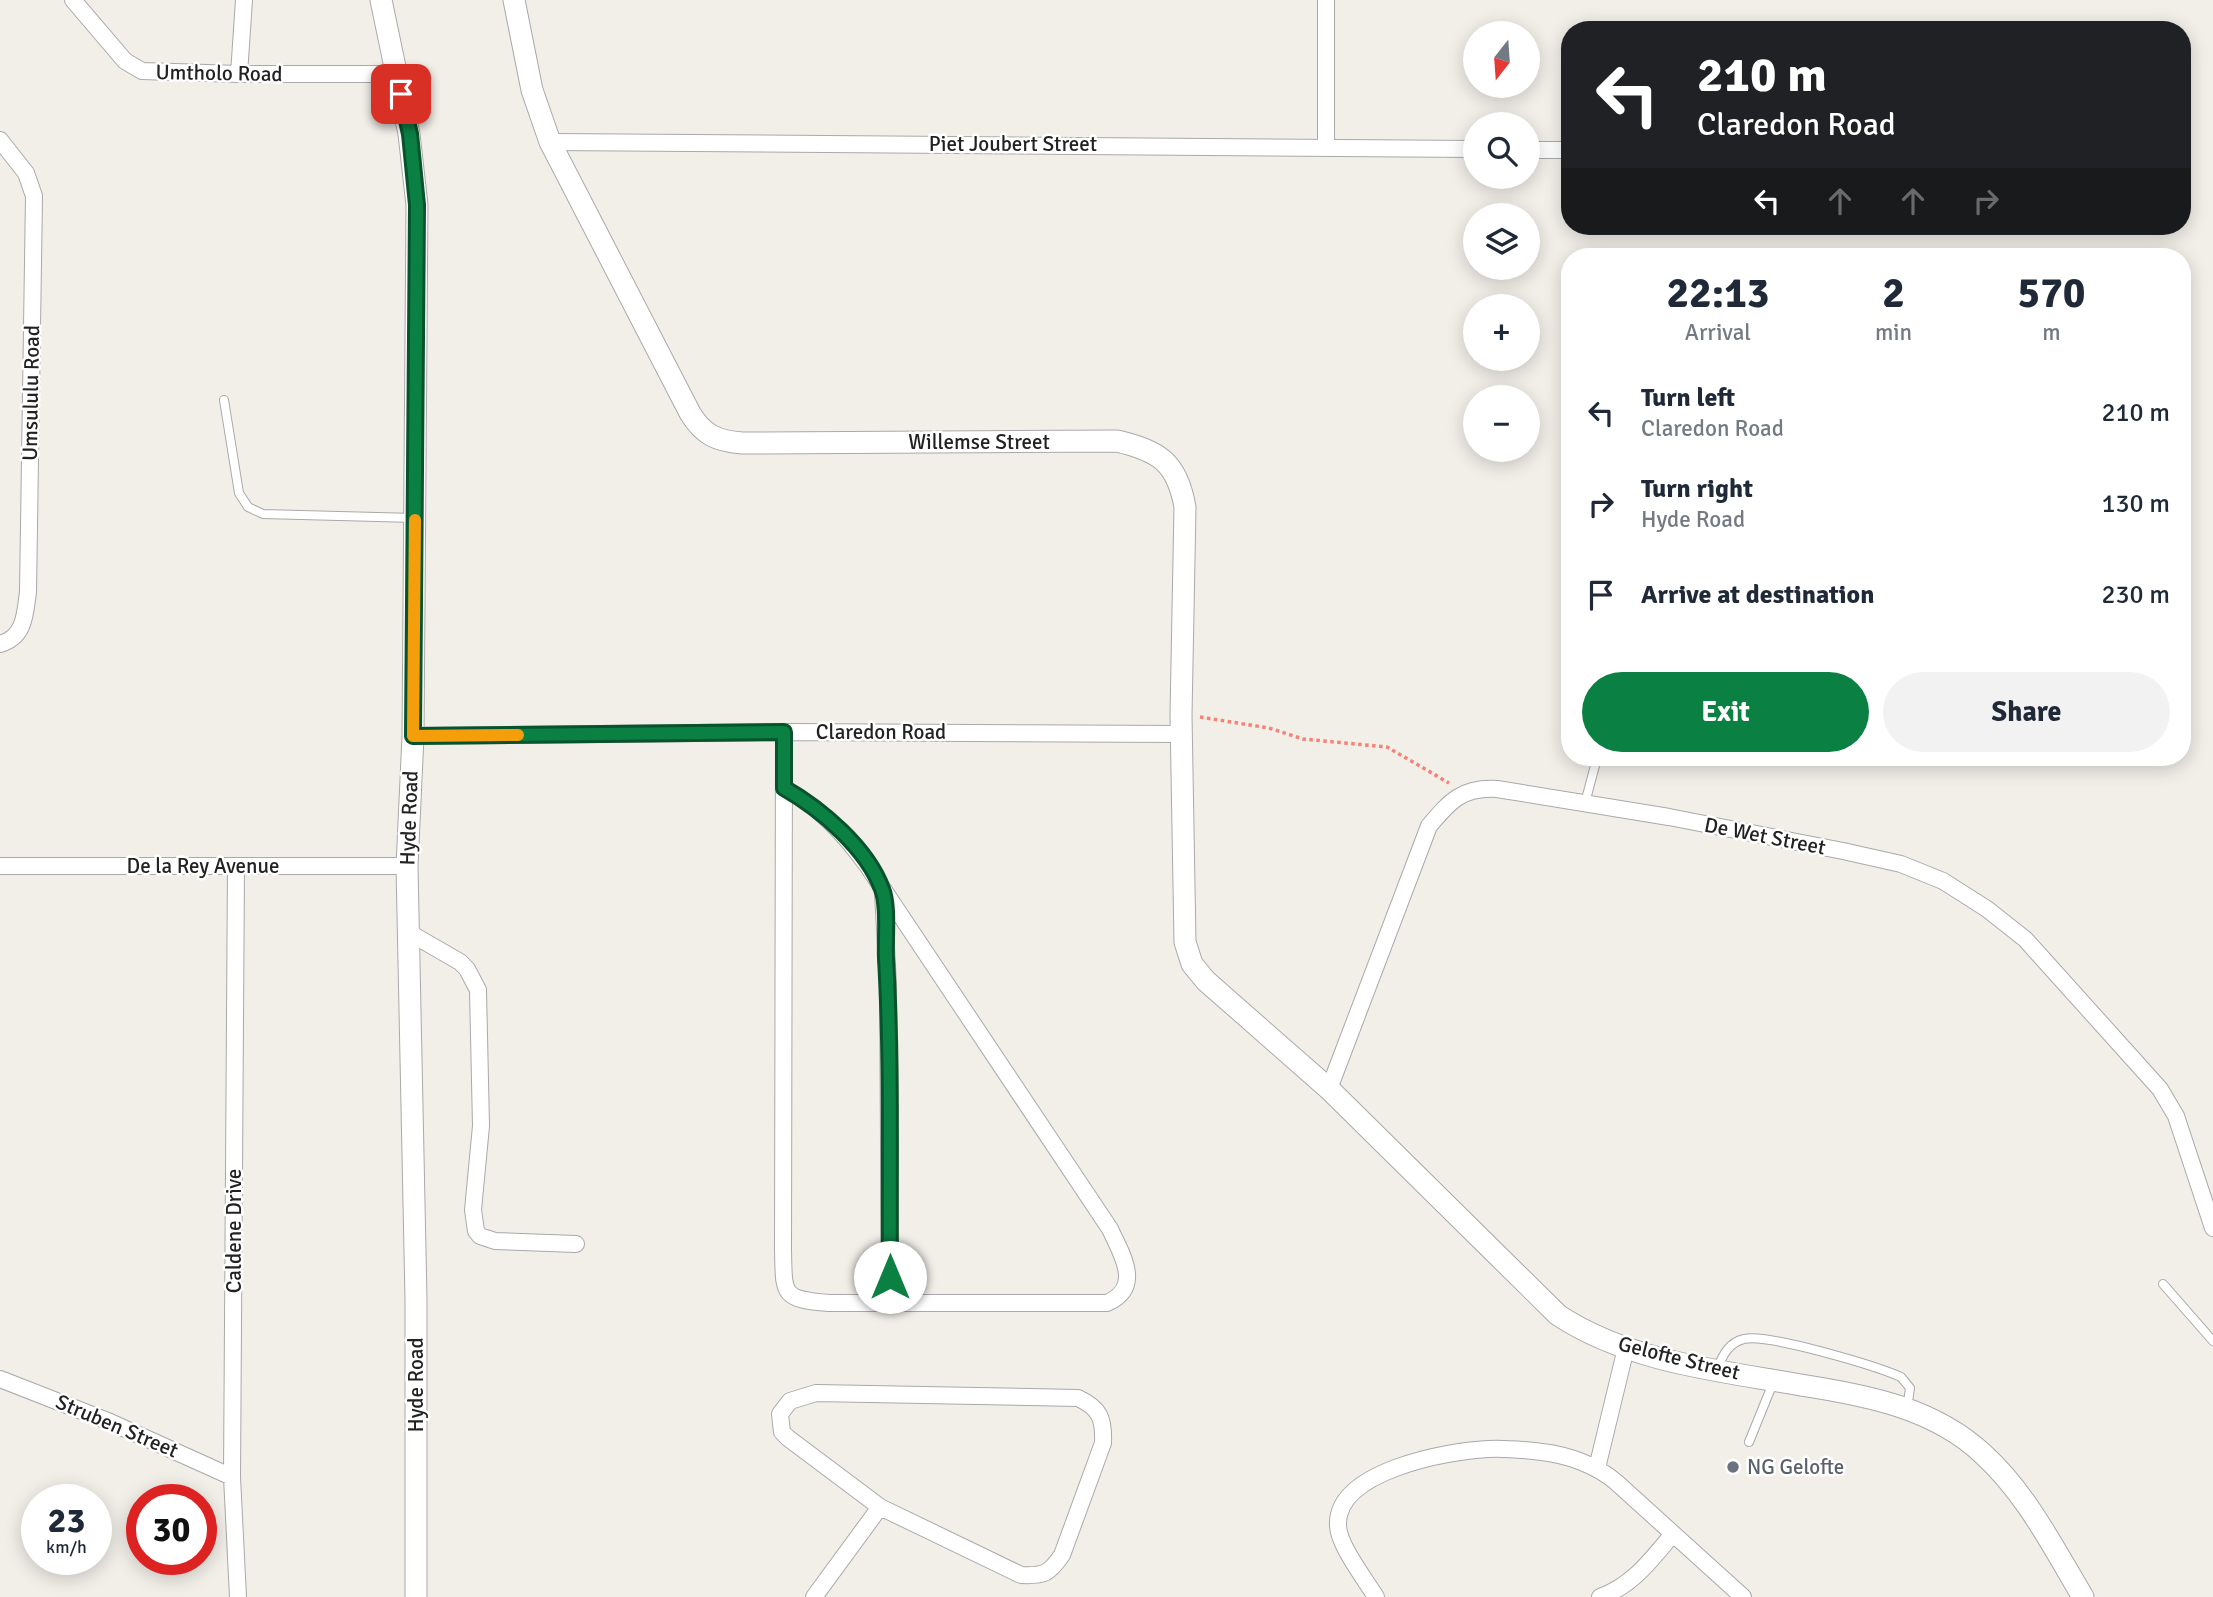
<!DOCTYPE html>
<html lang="en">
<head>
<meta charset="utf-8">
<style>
	body { margin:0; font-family:Signika,sans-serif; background:#f2f2f3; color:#1f2937; height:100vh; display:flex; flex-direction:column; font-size:26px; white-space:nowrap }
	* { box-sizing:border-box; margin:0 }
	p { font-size:23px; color:#747a83 }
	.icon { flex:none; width:38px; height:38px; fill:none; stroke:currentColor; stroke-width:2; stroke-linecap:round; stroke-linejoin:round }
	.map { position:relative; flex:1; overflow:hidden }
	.panel { position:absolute; left:1561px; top:248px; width:630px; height:518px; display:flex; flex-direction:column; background:#fff; border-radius:28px; box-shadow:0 4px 18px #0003 }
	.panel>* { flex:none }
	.top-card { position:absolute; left:1561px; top:21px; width:630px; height:214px; border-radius:28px; box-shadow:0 4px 18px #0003; background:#202124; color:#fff; overflow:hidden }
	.needle { width:46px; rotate:197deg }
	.buttons { position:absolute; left:1463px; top:21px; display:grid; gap:14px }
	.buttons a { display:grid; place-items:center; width:77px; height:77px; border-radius:50%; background:#fff; box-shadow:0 4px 18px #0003; font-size:35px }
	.speed { position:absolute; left:21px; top:1484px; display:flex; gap:14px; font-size:35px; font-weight:700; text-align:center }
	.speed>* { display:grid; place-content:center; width:91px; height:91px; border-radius:50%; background:#fff; box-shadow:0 4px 18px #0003; line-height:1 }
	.speed small { font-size:18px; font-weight:400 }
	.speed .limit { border:10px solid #d22; background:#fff; color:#111 }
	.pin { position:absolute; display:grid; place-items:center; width:60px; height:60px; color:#fff; margin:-30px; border-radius:14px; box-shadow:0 4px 10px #0006 }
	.me { position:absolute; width:77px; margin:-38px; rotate:0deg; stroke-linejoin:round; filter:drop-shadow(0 0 5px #0008) }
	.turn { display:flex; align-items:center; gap:24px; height:147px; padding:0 21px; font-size:32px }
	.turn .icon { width:91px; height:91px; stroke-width:2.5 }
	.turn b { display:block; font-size:49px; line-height:60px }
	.lanes { display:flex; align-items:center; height:66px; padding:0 21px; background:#0003; justify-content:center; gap:35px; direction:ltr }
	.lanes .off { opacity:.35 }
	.eta { display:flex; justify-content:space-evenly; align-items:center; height:119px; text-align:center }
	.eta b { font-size:42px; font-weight:700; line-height:49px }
	.primary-button { display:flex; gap:14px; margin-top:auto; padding:14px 21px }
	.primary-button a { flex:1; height:80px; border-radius:42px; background:#0b8043; color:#fff; font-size:28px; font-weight:700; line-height:80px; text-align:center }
	.primary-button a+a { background:#f2f2f3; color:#1f2937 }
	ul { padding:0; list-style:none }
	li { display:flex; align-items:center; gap:21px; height:91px; padding:0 21px }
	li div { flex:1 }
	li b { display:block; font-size:26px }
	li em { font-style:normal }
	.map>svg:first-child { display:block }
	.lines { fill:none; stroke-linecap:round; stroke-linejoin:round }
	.service-casing { stroke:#a9a9a9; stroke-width:10 }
	.minor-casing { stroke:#a9a9a9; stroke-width:18 }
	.tertiary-casing { stroke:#a9a9a9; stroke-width:23 }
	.path { stroke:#fa8072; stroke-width:3.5; stroke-dasharray:3.5 3.5; stroke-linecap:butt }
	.service { stroke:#fff; stroke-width:8 }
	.minor { stroke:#fff; stroke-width:16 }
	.tertiary { stroke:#fff; stroke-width:21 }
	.route-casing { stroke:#07532c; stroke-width:18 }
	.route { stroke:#0b8043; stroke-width:12 }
	.slow { stroke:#f59e0b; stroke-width:12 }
	.worship-dot { fill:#6b7280; stroke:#fff; stroke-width:2.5 }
	.labels { text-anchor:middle; stroke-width:5; stroke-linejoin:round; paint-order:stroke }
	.street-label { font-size:21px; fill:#222; stroke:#fff }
	.worship-label { font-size:21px; fill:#5b616d; stroke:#fff; text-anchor:start }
</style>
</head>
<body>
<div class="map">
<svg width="2213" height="1597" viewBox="0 0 2213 1597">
	<rect width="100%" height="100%" fill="#f2efe9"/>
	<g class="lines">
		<g class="service-casing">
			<path id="service" d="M224,400L239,493L248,507L263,514L415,518
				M1585,803L1597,758
				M2163,1284L2213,1341
				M1717,1370C1722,1356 1729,1342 1744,1339C1767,1333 1876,1366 1901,1377L1910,1388L1907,1409
				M1749,1442L1773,1383"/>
		</g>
		<g class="minor-casing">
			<path id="minor" d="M73,0L125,61L142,71L239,74H397
				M1326,0V146
				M239,74L244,0
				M0,140L26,173L34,196L28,592C25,614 25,637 0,644
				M550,142L1475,149
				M1528,150H1567
				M784,732L783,1249C784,1295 781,1299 829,1303H1107C1143,1287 1122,1255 1110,1229L867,865C843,832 820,808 784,788
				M413,736L784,732L1182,734
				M0,866H407
				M236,866L232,1477L238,1597
				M883,893L888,984L890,1303
				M408,932L460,962L467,969L478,990L481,1126L473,1210L476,1231L480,1236L495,1241L576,1244
				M1329,1089L1429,826C1450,801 1462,787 1497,789L1669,817L1843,851L1901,864L1943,881L1987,909L2025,939L2160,1089L2176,1116L2213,1228
				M0,1379L110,1422L232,1477
				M816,1393L1078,1398C1100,1408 1104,1419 1103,1443L1062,1555C1049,1574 1044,1576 1021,1575L880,1507L788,1438L782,1432L780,1414L790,1401Z
				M1597,1468L1626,1348
				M814,1597L880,1507
				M1376,1597C1365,1579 1339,1546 1338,1526C1335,1471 1447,1451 1488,1449C1505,1448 1525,1450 1542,1452C1568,1455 1596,1465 1616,1482L1743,1597
				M1600,1597C1632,1586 1651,1560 1672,1535"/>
		</g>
		<g class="tertiary-casing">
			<path id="tertiary" d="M381,0L409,134L417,205L413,736L407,866L416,1299V1597
				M514,0L532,90L550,142L690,413C703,435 717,441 742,443L1117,441C1159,451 1177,462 1185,507L1181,715L1185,942L1192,964L1206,981L1329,1089L1558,1315C1631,1363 1723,1371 1807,1386C1870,1396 1935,1409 1983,1454C2026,1493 2053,1547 2083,1597"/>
		</g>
		<path class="path" d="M1200,717L1269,728L1303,739L1387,747L1449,783"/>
		<use href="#service" class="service"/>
		<use href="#minor" class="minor"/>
		<use href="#tertiary" class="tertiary"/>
	</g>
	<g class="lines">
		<g class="route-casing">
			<path id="route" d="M401,94L410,134L417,205L413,736L784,732V788C821,809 867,848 882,889C889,906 885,939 886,958C892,1064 889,1171 890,1277"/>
		</g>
		<use href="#route" class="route"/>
		<path class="slow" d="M415,520L413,736L518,735"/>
	</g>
	<circle class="worship-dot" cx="1733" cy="1467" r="7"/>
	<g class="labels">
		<g class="street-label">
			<text transform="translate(219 73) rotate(1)" y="7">Umtholo Road</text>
			<text x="1013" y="151">Piet Joubert Street</text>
			<text transform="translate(31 393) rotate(-89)" y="7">Umsululu Road</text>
			<text x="979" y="449">Willemse Street</text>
			<text x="881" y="739">Claredon Road</text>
			<text transform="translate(409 818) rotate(-88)" y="7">Hyde Road</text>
			<text transform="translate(1765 836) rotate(11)" y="7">De Wet Street</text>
			<text x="203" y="873">De la Rey Avenue</text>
			<text transform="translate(234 1231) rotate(-90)" y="7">Caldene Drive</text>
			<text transform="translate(1679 1358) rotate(14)" y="7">Gelofte Street</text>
			<text transform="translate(416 1385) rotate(-90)" y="7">Hyde Road</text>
			<text transform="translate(117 1426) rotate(23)" y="7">Struben Street</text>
		</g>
		<g class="worship-label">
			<text x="1747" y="1474">NG Gelofte</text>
		</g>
	</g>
</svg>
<div class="buttons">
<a><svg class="needle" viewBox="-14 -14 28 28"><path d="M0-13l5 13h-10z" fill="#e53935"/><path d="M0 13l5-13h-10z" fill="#747a83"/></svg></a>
<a><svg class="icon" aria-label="search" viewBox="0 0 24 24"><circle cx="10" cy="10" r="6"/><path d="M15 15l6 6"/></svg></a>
<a><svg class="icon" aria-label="layers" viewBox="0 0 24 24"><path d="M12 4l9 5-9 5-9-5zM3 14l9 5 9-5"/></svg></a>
<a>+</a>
<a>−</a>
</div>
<div class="speed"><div>23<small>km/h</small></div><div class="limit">30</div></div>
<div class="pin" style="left:401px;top:94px;background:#d93025"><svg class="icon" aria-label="arrive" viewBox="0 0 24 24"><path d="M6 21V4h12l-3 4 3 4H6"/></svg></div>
<svg class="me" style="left:890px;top:1277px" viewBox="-20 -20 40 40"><circle r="19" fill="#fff"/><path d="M0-13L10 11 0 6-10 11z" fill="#0b8043"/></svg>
<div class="top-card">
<div class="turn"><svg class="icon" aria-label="left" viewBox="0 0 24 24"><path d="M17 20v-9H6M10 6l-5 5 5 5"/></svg><div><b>210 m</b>Claredon Road</div></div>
<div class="lanes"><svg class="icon" aria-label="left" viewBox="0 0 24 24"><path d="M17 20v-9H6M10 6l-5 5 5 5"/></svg><svg class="icon off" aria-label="ahead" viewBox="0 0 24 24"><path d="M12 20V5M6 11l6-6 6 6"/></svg><svg class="icon off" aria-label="ahead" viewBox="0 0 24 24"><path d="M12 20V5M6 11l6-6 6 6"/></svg><svg class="icon off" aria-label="right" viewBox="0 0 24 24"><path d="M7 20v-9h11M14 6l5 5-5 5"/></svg></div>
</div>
<section class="panel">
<div class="eta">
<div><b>22:13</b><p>Arrival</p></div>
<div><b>2</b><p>min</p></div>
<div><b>570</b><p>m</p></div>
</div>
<ul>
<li><svg class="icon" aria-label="left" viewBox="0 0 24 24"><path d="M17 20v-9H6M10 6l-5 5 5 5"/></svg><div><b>Turn left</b><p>Claredon Road</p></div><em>210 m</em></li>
<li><svg class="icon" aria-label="right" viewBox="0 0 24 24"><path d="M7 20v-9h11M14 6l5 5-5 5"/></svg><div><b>Turn right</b><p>Hyde Road</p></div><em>130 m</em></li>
<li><svg class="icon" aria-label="arrive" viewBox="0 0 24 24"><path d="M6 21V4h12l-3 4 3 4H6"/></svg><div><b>Arrive at destination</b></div><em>230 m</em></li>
</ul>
<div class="primary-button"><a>Exit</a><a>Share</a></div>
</section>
</div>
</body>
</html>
